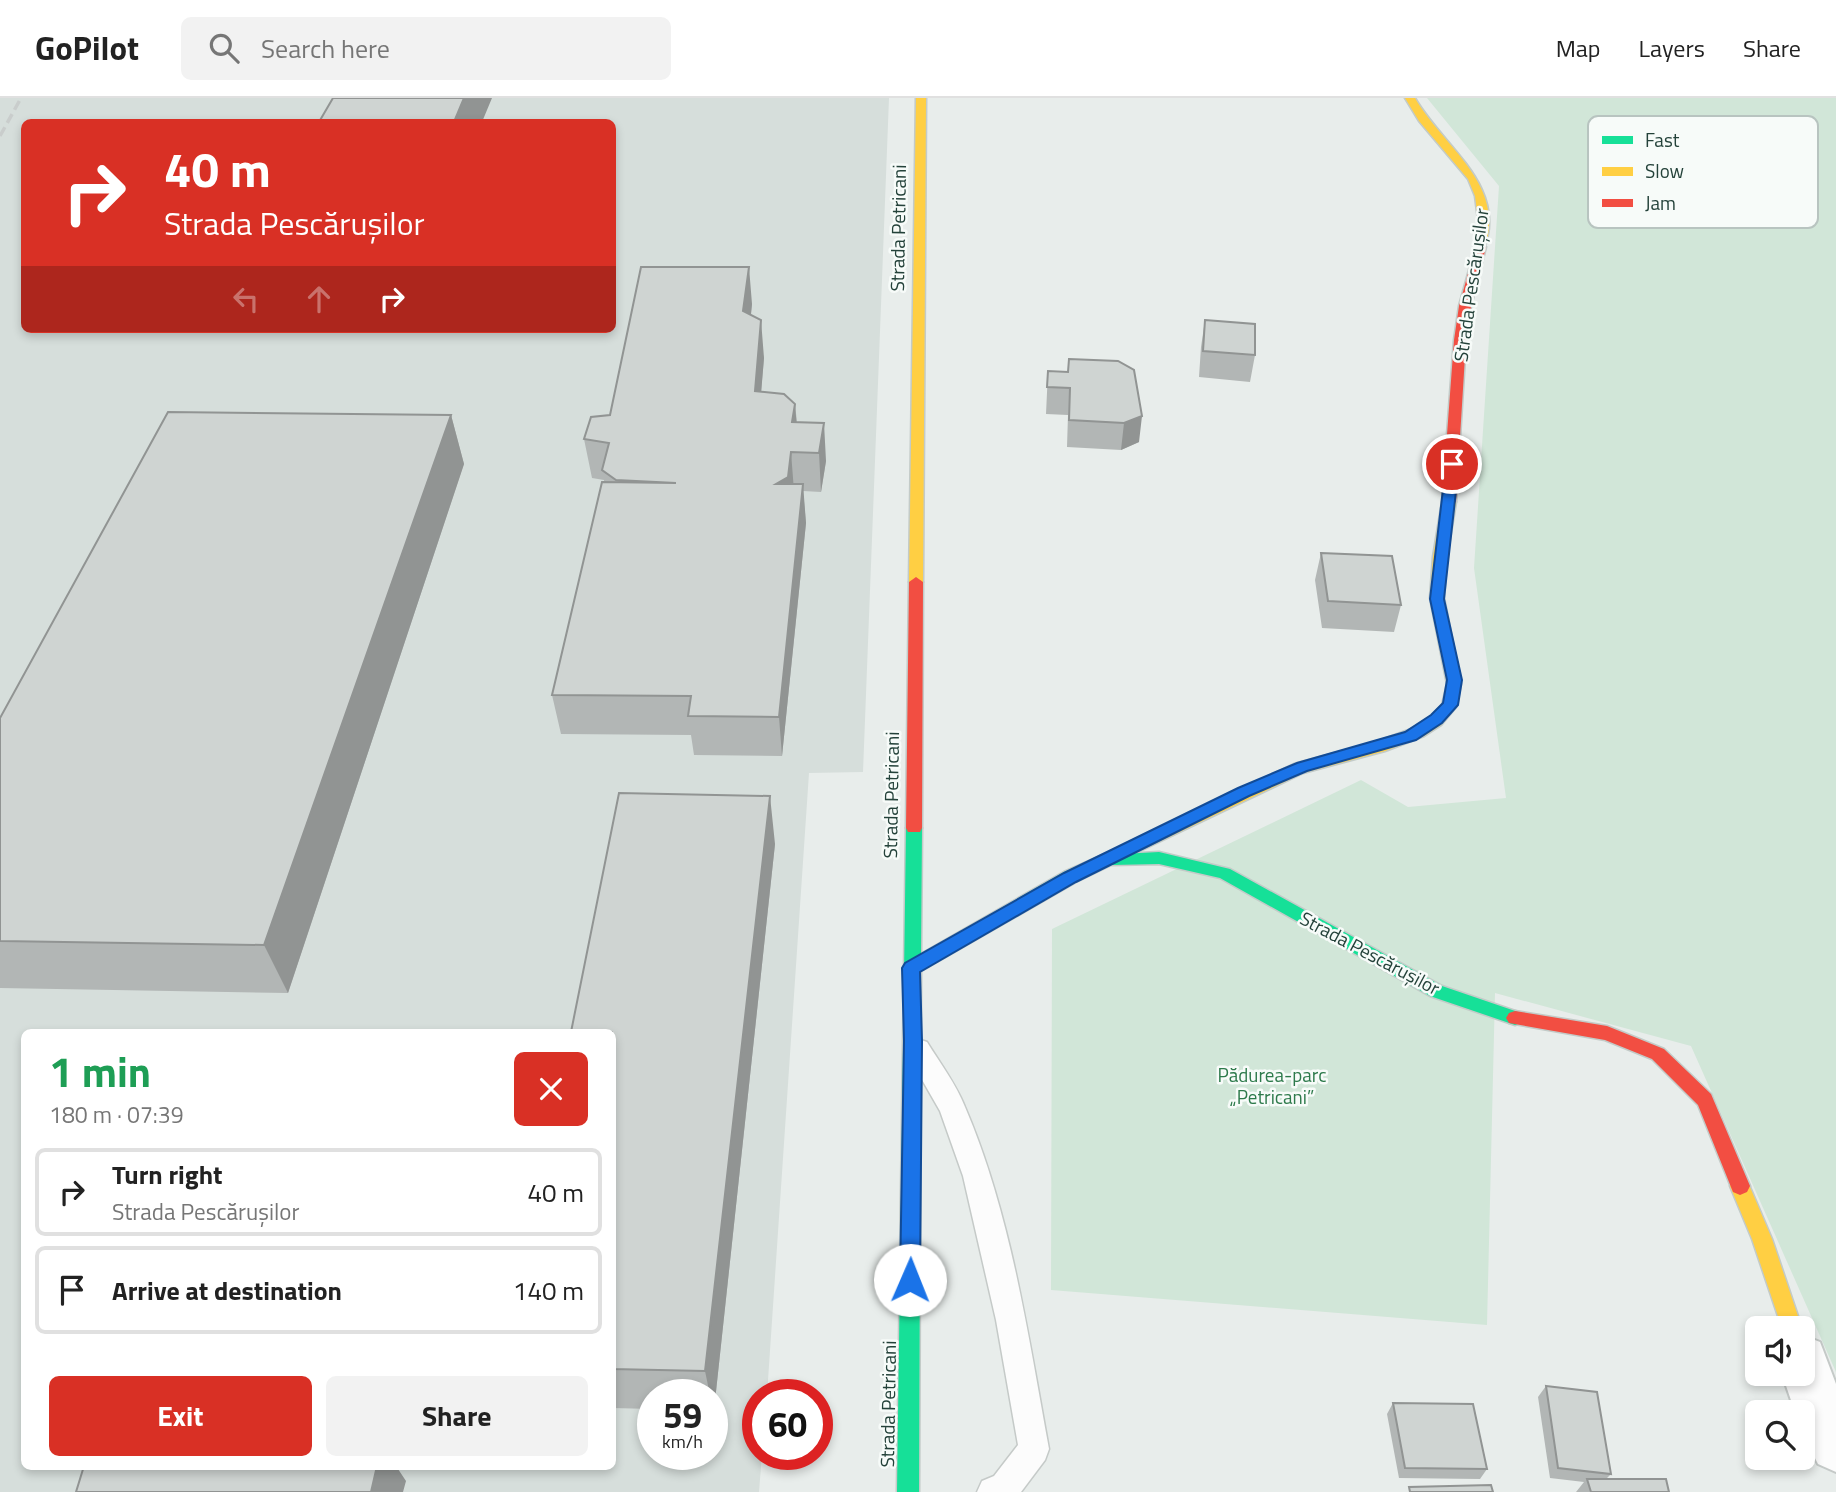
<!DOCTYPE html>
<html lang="en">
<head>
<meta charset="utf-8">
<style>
	body { margin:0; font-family:"Titillium Web",sans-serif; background:#f2f2f2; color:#222; height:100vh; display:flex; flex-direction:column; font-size:26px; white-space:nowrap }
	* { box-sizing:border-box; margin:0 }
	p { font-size:23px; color:#767676 }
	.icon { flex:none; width:38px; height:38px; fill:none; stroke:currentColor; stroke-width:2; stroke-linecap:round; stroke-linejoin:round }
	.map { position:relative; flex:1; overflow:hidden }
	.side { position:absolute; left:21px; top:931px; width:595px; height:441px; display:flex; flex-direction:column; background:#fff; border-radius:10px; box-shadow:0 4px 10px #0003 }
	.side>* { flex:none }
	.hud { position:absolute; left:21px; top:21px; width:595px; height:214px; border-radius:10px; box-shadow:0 4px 10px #0003; background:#d93025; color:#fff; overflow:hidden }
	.buttons { position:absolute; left:1745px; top:1218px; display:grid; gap:14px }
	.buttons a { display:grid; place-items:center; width:70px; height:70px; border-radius:10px; background:#fff; box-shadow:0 4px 10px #0003; font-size:35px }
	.speed { position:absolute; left:637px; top:1281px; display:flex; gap:14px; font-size:35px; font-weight:700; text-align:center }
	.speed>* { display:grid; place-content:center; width:91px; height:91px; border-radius:50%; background:#fff; box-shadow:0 4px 10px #0003; line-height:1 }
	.speed small { font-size:18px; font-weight:400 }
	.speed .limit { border:10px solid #d22; background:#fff; color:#111 }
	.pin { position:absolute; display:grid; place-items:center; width:60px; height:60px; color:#fff; margin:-30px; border:4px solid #fff; border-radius:50%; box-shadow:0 2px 7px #0007 }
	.me { position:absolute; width:77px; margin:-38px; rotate:1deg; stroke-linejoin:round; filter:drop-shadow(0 0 5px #0008) }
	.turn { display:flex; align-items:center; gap:24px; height:147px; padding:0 28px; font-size:32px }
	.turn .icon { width:91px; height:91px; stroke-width:2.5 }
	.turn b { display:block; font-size:49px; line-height:60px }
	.lanes { display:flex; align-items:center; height:66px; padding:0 28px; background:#0003; justify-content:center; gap:35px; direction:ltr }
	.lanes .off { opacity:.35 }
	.round { display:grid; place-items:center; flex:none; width:74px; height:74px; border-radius:10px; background:#f2f2f2 }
	.headline { display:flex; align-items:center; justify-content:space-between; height:119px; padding:0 28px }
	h1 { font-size:42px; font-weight:700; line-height:52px; color:#1e9e55 }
	.action { display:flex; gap:14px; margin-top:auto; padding:14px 28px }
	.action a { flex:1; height:80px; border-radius:10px; background:#d93025; color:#fff; font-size:28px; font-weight:700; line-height:80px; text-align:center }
	.action a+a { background:#f2f2f2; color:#222 }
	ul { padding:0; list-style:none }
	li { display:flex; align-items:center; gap:21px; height:88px; margin:0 14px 10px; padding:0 14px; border:4px solid #e0e0e0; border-radius:10px }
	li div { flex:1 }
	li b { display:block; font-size:26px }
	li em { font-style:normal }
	header { display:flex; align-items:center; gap:42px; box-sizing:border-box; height:98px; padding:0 35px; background:#fff; border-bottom:2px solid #e0e0e0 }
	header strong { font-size:33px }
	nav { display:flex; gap:38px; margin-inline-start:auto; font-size:24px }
	.search { width:490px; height:63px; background:#f2f2f2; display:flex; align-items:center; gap:18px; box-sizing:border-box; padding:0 24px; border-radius:10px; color:#767676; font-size:26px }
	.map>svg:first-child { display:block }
	.built { fill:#d6dedb; fill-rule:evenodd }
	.green { fill:#d1e6d8 }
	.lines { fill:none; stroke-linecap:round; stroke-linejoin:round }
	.lane-casing { stroke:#c5cac8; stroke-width:3 }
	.street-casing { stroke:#c5cac8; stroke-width:4 }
	.fast-casing { stroke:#c3cbc8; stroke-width:3 }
	.slow-casing { stroke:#c3cbc8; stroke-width:3 }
	.jam-casing { stroke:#c3cbc8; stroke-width:3 }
	.lane { fill:#fcfcfc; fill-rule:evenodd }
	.street { fill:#fcfcfc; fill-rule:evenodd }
	.fast { fill:#16e098; fill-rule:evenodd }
	.slow { fill:#ffcf43; fill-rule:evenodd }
	.jam { fill:#f24e42; fill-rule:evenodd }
	.rail { stroke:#c9cdcc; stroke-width:3.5; stroke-dasharray:10 5; stroke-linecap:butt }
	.wall { fill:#b2b6b5 }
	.shaded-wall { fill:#919493 }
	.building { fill:#cfd4d2; stroke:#919493; stroke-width:2 }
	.route { fill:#1a73e8; stroke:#114b97; stroke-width:2 }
	.labels { text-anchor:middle; stroke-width:5; stroke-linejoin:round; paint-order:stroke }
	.street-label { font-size:19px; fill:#24423a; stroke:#f7fbf9 }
	.park-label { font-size:19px; fill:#2d7a4b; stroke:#f7fbf9 }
	.key { fill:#f7fbf9; stroke:#b8c4c0; stroke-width:2 }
	.key-label { font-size:19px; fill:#24423a }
</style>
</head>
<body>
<header>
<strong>GoPilot</strong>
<div class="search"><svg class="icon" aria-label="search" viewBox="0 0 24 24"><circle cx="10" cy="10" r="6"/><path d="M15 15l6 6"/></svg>Search here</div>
<nav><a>Map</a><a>Layers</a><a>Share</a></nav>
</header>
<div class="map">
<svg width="1836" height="1394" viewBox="0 0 1836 1394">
	<rect width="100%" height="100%" fill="#e8edeb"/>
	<path class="built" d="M0,0H889L863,674L809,675L767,1297H758V1356H762L759,1394H0ZM24,24H612V231H24ZM24,934H612V1368H24ZM653,1297H712V1356H653Z"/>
	<path class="green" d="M1427,0H1836V1274L1691,948L1495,895L1487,1227L1051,1192L1052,831L1361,682L1408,709L1506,700L1474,470L1499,88Z"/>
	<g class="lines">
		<g class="lane-casing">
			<path id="lane" d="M918,941L927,944C940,965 956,986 965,1009C1011,1116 1028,1237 1049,1351L1045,1362L1021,1394H977L982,1383L994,1378L1018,1347L996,1222L963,1078L940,1013L905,952L909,944Z"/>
		</g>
		<g class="street-casing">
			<path id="street" d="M1802,1237L1820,1244L1836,1286V1374L1818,1366L1802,1335V1314H1795L1782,1276H1802Z"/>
		</g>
		<g class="fast-casing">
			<path id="fast" d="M914,724L920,726L922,730L921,856L1064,774L1103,757L1159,754L1230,771L1442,888L1521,915L1524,920L1521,925L1515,927L1430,898L1220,780L1159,766L1111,767L1076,784L921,873L919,1394H897L906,730L908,726Z"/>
		</g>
		<g class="slow-casing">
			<path id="slow" d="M916,0H926L923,484L916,489L909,484Z
				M1405,0H1415C1443,49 1508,87 1484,151L1474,149L1478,121L1475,98L1468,81L1419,23Z
				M1449,400L1456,404L1447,459L1444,500L1461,586L1456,609L1441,627L1424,638L1385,653L1303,675L1123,761H1111L1109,757L1111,753L1294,666L1376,644L1414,630L1431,619L1442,607L1447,586L1430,500L1433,459L1442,404Z
				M1740,1079L1747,1082L1772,1141L1802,1230H1782L1752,1141L1730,1088L1733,1082Z"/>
		</g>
		<g class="jam-casing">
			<path id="jam" d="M1476,147L1486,149L1471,208L1466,242L1456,404L1449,408L1442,404L1454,242L1459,208Z
				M916,479L923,484L922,730L920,734H908L906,730L909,484Z
				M1515,913L1607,928L1664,951L1711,996L1750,1088L1747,1094L1740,1097L1733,1094L1698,1007L1652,961L1605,942L1509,925L1506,920L1509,915Z"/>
		</g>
		<use href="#lane" class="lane"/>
		<use href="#street" class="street"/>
		<use href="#fast" class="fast"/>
		<use href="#slow" class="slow"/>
		<use href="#jam" class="jam"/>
		<path class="rail" d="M0,38L21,0"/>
	</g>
	<path class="wall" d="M752,206L751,217L764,260L761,294L795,306L797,324L826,363L821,394L803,393L806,425L782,658L694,657L691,637L561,636L552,597L604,384V382L592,380L584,341Z
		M1205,222L1255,257L1250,284L1199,279L1201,249Z
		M1118,263L1139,344L1121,352L1067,349L1068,317L1046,316L1048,273L1068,274Z
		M451,317L464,366L288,895L0,890V620Z
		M1321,455L1401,507L1394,534L1322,530L1315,482Z
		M775,746L714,1312H712V1297H653V1311L612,1310V934Z
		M1546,1288L1611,1376L1606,1381L1669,1394H1576L1584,1384L1550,1380L1538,1299Z
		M1393,1305L1487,1371L1480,1381L1399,1380L1387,1316Z"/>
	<path class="shaded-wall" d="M464,0H492L482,24H454Z
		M749,169L752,206L747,251L743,213Z
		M761,222L764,260L758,332L755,293Z
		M795,306L798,344L792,324Z
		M451,317L464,366L288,895L264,847Z
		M1142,318L1139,344L1121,352L1124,325Z
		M824,325L826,363L821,394L819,355Z
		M791,354L794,393L776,386Z
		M803,386L806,425L782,658L779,619Z
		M770,698L775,746L714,1312L712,1305V1297H710L705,1273Z
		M377,1368H396L406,1383L403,1394H371Z"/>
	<path class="building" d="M333,0H464L454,24H319Z
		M641,169H749L743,213L761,222L755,293L784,296L795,306L792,324L824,325L819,355L791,354L788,379L776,386H803L779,619L688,618L691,598L552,597L602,384L676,385L616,382L602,372L609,345L584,341L591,319L610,317Z
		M1205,222L1255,226V257L1203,253Z
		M1069,261L1118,263L1134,272L1142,318L1124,325L1069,322L1070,290L1047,289L1048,273L1068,274Z
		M168,314L451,317L264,847L0,843V620Z
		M1321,455L1392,458L1401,507L1328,503Z
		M619,695L770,698L705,1273L612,1271V934H571Z
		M1546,1288L1597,1294L1611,1376L1558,1370Z
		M1393,1305L1473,1306L1487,1371L1405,1370Z
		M84,1368H377L371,1394H76Z
		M1587,1381H1666L1669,1394H1591Z
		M1491,1387L1493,1394H1410L1409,1389Z"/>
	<path class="route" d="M1452,362L1459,366L1444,501L1462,582L1458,607L1442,625L1416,642L1307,673L1249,698L1076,784L920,874L922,943L920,1182L917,1189L910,1191L903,1189L900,1182L904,943L902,870L905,865L1064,775L1238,690L1297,665L1405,634L1431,617L1443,605L1447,582L1430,501L1446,366Z"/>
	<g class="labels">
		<g class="street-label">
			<text transform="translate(898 130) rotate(-89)" y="7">Strada Petricani</text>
			<text transform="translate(1471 187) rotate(-82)" y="7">Strada Pescărușilor</text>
			<text transform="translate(891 697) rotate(-89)" y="7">Strada Petricani</text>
			<text transform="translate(1370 855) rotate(28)" y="7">Strada Pescărușilor</text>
			<text transform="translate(888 1306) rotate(-89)" y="7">Strada Petricani</text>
		</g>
		<g class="park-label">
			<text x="1272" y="984">Pădurea-parc<tspan x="1272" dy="22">„Petricani”</tspan></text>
		</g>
	</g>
	<rect x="1588" y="18" width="230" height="112" rx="10" class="key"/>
	<rect x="1602" y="38" width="31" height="8" fill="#16e098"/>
	<rect x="1602" y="69" width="31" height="9" fill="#ffcf43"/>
	<rect x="1602" y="101" width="31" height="8" fill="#f24e42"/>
	<g class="key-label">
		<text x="1645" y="49">Fast</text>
		<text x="1645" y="80">Slow</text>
		<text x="1645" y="112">Jam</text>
	</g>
</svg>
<div class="buttons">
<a><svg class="icon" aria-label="sound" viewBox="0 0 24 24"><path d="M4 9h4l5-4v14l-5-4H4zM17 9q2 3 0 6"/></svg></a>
<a><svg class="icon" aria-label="search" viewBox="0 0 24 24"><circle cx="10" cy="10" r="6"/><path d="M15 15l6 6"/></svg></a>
</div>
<div class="speed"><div>59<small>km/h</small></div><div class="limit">60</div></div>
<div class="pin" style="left:1452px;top:366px;background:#d93025"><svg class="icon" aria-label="arrive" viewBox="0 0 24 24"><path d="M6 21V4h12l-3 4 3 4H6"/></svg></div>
<svg class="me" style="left:910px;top:1182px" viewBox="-20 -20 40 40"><circle r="19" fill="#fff"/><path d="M0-13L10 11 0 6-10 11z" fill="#1a73e8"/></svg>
<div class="hud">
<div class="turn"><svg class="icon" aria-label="right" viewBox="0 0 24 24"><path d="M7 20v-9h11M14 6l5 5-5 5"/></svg><div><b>40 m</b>Strada Pescărușilor</div></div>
<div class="lanes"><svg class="icon off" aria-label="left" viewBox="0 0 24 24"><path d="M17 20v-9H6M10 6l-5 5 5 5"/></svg><svg class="icon off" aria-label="ahead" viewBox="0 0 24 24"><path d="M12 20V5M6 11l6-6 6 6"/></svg><svg class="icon" aria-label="right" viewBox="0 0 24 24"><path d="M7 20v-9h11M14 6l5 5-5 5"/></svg></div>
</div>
<section class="side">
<div class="headline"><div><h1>1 min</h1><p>180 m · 07:39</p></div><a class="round" style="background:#d93025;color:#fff"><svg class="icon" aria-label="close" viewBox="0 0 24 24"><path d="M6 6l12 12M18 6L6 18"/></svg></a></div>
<ul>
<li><svg class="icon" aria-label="right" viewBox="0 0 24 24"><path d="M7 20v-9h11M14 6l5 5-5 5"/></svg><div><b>Turn right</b><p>Strada Pescărușilor</p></div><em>40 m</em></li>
<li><svg class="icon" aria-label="arrive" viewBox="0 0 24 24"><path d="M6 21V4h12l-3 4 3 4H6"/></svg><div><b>Arrive at destination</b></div><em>140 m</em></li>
</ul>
<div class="action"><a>Exit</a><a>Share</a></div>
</section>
</div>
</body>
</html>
